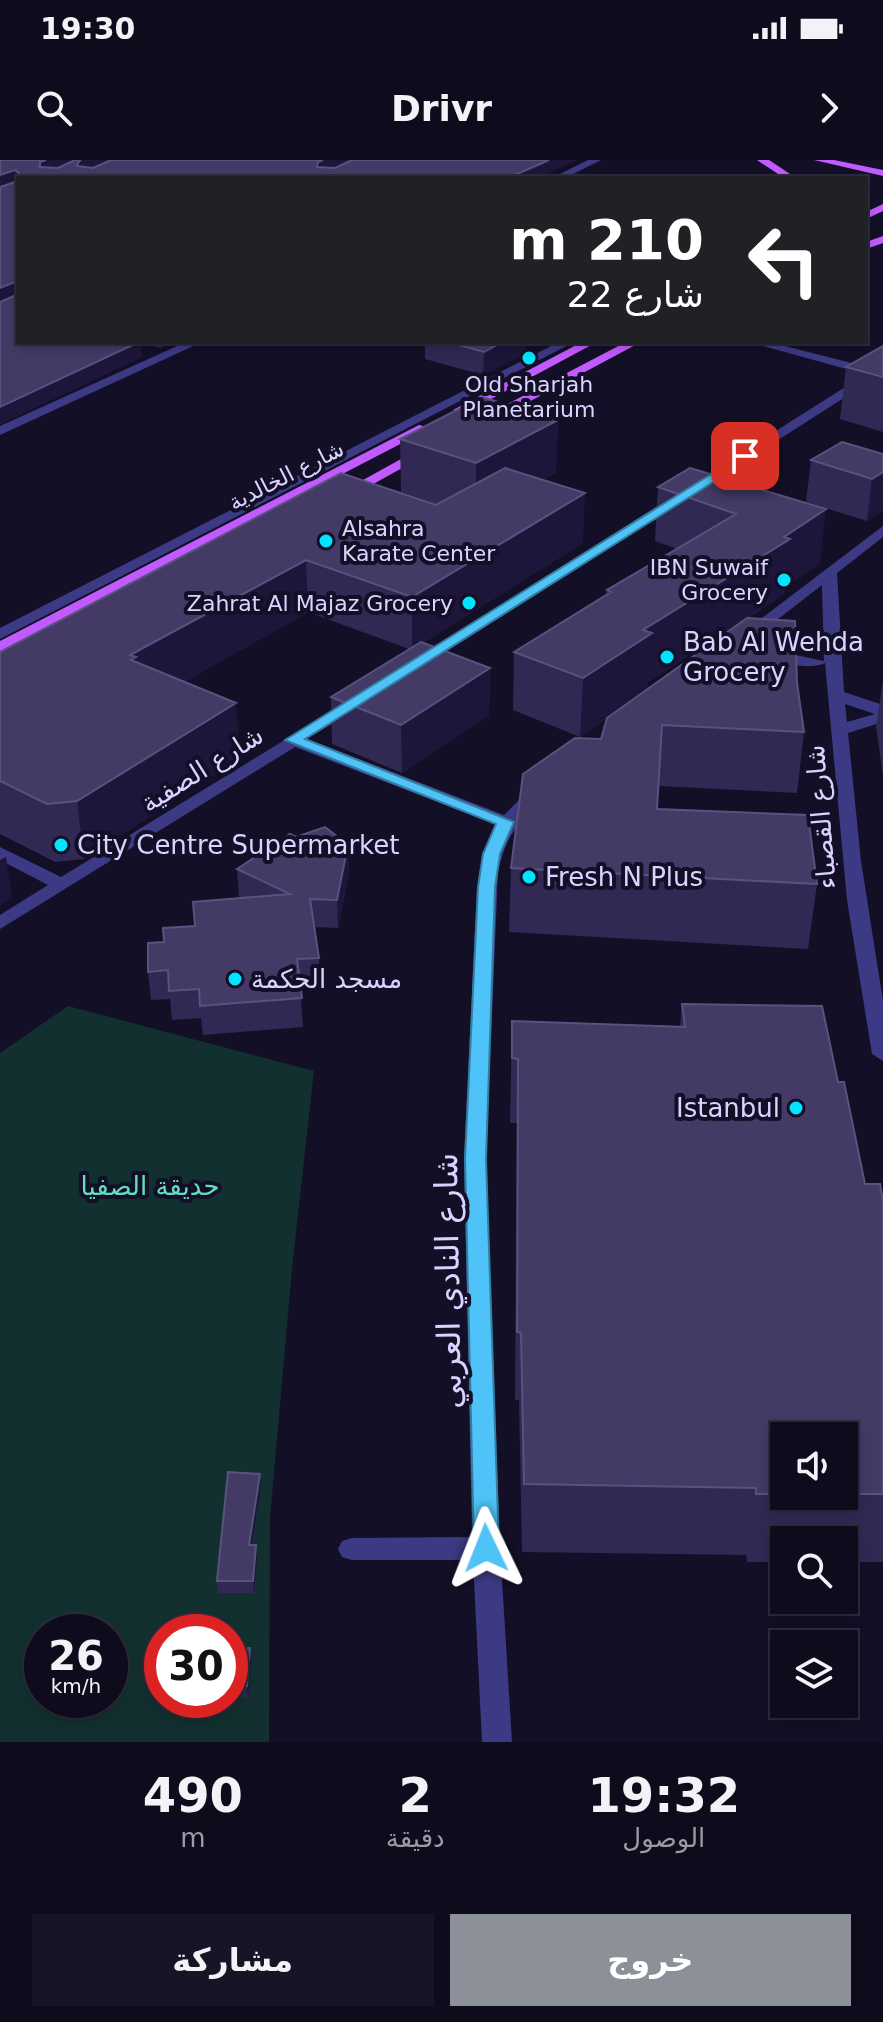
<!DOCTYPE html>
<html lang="ar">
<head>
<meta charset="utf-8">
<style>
	body { margin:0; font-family:"DejaVu Sans","Noto Naskh Arabic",sans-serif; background:#171425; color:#f1f3f6; direction:rtl; height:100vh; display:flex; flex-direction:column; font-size:30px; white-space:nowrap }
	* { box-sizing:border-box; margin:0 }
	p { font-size:26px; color:#9b9ba3 }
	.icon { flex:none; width:44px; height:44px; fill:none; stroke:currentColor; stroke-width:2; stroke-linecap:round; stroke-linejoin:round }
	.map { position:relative; height:1582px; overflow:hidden; direction:ltr }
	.side { display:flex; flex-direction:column; background:#0e0b1c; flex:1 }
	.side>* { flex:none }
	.hud { position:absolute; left:16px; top:16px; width:852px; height:168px; border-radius:0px; box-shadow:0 4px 12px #0003,0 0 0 2px #2e2b3b; direction:rtl; background:#202124; color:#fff; overflow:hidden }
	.controls { position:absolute; left:770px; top:1262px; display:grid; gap:16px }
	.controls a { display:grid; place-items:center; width:88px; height:88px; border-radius:0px; background:#0e0b1c; box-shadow:0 4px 12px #0003,0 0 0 2px #2e2b3b; font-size:40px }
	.speed { position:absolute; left:24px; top:1454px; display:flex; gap:16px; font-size:40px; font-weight:700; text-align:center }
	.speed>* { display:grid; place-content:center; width:104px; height:104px; border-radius:50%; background:#0e0b1c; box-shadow:0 4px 12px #0003,0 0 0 2px #2e2b3b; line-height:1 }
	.speed small { font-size:20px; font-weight:400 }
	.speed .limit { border:12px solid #d22; background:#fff; color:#111 }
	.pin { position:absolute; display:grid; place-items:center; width:68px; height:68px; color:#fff; margin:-34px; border-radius:16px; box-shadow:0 4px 12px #0006 }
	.me { position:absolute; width:88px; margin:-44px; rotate:358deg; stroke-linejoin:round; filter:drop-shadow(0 0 6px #0008) }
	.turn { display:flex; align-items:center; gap:28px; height:168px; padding:0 32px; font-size:36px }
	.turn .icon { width:104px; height:104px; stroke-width:2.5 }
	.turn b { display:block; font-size:56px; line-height:68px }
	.eta { display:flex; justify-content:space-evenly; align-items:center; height:136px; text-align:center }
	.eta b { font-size:48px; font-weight:700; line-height:56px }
	.cta { display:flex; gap:16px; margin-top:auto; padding:16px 32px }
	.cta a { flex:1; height:92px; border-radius:0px; background:#8c9099; color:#fff; font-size:32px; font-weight:700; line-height:92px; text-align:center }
	.cta a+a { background:#171425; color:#f1f3f6 }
	.status { display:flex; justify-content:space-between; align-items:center; height:56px; padding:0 40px; background:#0e0b1c; direction:ltr }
	.status svg { height:22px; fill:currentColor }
	header { display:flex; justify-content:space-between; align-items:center; height:104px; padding:0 32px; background:#0e0b1c; font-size:36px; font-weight:700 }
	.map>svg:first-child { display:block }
	.green { fill:#12302f; fill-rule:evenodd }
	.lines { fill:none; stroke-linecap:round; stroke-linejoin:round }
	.minor { fill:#3d3a85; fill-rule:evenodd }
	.major { fill:#c25bff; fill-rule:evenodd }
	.wall { fill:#312854; fill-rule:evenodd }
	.shaded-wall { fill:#1d163a }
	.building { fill:#433a66; stroke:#5a527e; stroke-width:2 }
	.route { fill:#4fc3f7; stroke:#337fa1; stroke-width:2 }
	.poi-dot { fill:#00e5ff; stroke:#130f26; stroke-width:3 }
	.labels { text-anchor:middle; stroke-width:8; stroke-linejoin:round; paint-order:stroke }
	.far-poi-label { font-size:22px; fill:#d9d4ff; stroke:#130f26; text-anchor:end }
	.far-street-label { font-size:22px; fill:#d9d4ff; stroke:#130f26 }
	.poi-label { font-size:26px; fill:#d9d4ff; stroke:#130f26; text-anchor:start }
	.street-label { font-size:26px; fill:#d9d4ff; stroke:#130f26 }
	.park-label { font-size:26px; fill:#5fe0c0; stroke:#130f26 }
	.near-street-label { font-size:32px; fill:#d9d4ff; stroke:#130f26 }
</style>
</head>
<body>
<div class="status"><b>19:30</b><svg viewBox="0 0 49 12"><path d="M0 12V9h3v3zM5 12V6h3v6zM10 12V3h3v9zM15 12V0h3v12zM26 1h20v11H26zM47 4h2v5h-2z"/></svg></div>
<header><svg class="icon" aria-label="forward" viewBox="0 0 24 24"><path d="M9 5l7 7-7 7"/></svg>Drivr<svg class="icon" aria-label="search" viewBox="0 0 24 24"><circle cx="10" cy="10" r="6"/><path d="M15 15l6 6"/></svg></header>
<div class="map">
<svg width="883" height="1582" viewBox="0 0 883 1582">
	<rect width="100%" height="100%" fill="#130f26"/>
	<path class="green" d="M68,846L314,911L292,1109L270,1358L269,1582H0V893ZM42,1472H110V1540H42ZM162,1472H230V1540H162Z"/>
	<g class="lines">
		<path class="minor" d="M588,0H601L565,18H552Z
			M186,182H202L0,275V266Z
			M559,182H574L0,479V468Z
			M748,182H769L883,211V219Z
			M861,217L872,220L422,507L416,509L408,504Z
			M883,366V377L837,413L844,532L883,545V562L848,573L861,701L883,841V901L872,894L847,740L825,503C812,510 775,504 764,495L772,490L824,501L822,425L755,477H743L741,474ZM845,544L875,554L847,562Z
			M355,537L361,538V546L307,579L504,655L520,639L538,628L547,633C521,665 508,667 498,712L486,999L500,1388L512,1582H482L473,1400H352L342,1397L338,1389L342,1381L352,1378L472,1377L464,999L477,727L482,698L497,665L295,587L0,769V755L48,725L0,700V687L61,717Z"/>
		<path class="major" d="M757,0H769L796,18H784Z
			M814,0H834L883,10V16Z
			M883,44V51L866,59V52Z
			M883,76V83L866,89V82Z
			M582,182H597L465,253L453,250Z
			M626,182H641L493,261L481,258Z
			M419,265L431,268L0,492V481Z
			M419,289L431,292L348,338L336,335Z"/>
	</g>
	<path class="wall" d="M0,0H577L538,18H18V182H174L161,188L140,183L142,197L0,264Z
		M425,182H525L524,194L483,215L425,199Z
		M883,186V272L840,259L846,207Z
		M558,260L556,312L543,320L583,383L423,483L490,508L489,555L402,613L332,584L331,537L409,489L308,452L184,522L240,598L84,699L55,702L0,674V492L438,345L401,332L400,279Z
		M883,294V350L867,361L806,342L811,300Z
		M690,308L820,403L785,427L784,434L748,458L797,523L804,572L797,633L659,626L657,649L817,724L808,789L509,772L511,708L601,579L606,559L580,577L513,550L514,492L606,434L607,430L677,389L655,381L658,327ZM736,465L648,529V522Z
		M883,520V616L876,567Z
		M296,677L348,685L349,713L338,768L315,767L319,798L320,826L300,828L303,867L203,875L201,858L172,860L170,839L151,840L148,812L195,766L241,738L239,737L237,709Z
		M682,844L838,922L865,1024L883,1041V1402H844V1380H784V1402H747L746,1395L522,1392L519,1240H515L517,963H510L512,861L680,866ZM784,1276H844V1336H784Z
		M261,1326L252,1385L257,1397L254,1433H218L217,1421Z
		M250,1488L251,1500L248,1538H230V1489Z"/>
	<path class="shaded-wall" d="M46,0H81L42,15L40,7V2Z
		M81,0H114L80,14L77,6L79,1Z
		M323,0H353L319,15L317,7L318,2Z
		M549,0H577L538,18H508Z
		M15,10L17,23L0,29V15Z
		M15,122L17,136L0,143V128Z
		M139,182H140L142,197L0,264V247Z
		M160,182H174L161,188Z
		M502,182H525L524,194L483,215L484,192Z
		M558,260L556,312L476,357V303Z
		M883,312V350L867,361L872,319Z
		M585,333L583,383L412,490V437Z
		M826,349L820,403L785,427L784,434L648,522V530L580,577L583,518L643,470Z
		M306,400L308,452L141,546L130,495Z
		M490,508L489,555L402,613L401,565Z
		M236,543L240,598L84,699L77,641Z
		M348,685L349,713L338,768L337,740Z
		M6,697L12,738L0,746V700Z
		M260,1314L261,1326L250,1397L249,1385Z
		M256,1385L257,1397L254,1433L253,1421Z
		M250,1488L251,1500L248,1538L247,1526Z"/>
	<path class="building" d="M0,0H46L40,2V7L58,8L75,0H81L79,1L77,6L93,8L111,0H323L318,2L317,7L335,8L352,0H549L508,18H19V13L15,10L0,15Z
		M18,21V124L15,122L0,128V27Z
		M18,134V182H139L0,247V142Z
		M448,182H502L484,192Z
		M883,186V217L846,207Z
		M482,237L558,260L476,303L400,279Z
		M842,282L883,294V312L872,319L811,300Z
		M505,308L585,333L412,437L306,400L130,495L136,497L131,500L236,543L77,641L47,644L0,621V492L341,313L436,345Z
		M690,308L826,349L784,377L790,379L643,470L652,473L583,518L514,492L611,432L607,430L736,354L658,327Z
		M747,458L795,461L797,523L804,572L662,565L657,649L808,655L817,724L511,708L523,614L575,578L601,579L607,558Z
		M421,482L490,508L401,565L331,537Z
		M325,667L348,685L337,740L310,739L319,798L297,799L302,838L200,846L199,829L169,831L168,810L148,812V783L164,782L163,768L195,766L193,742L290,734L237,709L290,674L296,677Z
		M682,844L822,846L838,922H844L865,1024H880L883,1041V1334H844V1276H784V1334H756V1328L524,1324L521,1173L517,1172L518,899L512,898V861L685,867Z
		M228,1312L260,1314L249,1385H256L253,1421H217Z
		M250,1488L247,1526L230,1527V1489Z"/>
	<path class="route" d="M745,293L750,294V299L305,579L514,662L500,694L495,727L486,999L499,1388L495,1395L486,1398L478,1395L474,1388L465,999L478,727L483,694L496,664L285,580Z"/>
	<g class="poi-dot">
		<circle cx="529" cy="198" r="8"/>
		<circle cx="326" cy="381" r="8"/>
		<circle cx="784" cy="420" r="8"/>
		<circle cx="469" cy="443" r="8"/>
		<circle cx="667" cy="497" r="8"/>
		<circle cx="61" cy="685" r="8"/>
		<circle cx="529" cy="717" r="8"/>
		<circle cx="235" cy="819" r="8"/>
		<circle cx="796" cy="948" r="8"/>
	</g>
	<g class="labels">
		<g class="far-poi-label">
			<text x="529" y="232" text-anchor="middle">Old Sharjah<tspan x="529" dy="25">Planetarium</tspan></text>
			<text x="342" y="376" text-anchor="start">Alsahra<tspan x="342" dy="25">Karate Center</tspan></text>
			<text x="768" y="415">IBN Suwaif<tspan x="768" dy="25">Grocery</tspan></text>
			<text x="453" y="451">Zahrat Al Majaz Grocery</text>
		</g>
		<g class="far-street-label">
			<text transform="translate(286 315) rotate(-27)" y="8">شارع الخالدية</text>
		</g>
		<g class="poi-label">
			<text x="683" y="491">Bab Al Wehda<tspan x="683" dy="30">Grocery</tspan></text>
			<text x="77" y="694">City Centre Supermarket</text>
			<text x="545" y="726">Fresh N Plus</text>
			<text x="251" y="828">مسجد الحكمة</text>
			<text x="780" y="957" text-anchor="end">Istanbul</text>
		</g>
		<g class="street-label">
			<text transform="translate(202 609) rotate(-32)" y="9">شارع الصفية</text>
			<text transform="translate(821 657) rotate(-95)" y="9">شارع القصباء</text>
		</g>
		<g class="park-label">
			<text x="150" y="1035">حديقة الصفيا</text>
		</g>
		<g class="near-street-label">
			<text transform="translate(448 1121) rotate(-91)" y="11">شارع النادي العربي</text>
		</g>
	</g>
</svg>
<div class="controls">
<a><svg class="icon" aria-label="sound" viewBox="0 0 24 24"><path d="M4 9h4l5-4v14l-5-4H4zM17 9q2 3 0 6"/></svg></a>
<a><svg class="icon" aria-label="search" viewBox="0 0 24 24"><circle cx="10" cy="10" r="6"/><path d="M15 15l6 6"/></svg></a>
<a><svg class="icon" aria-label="layers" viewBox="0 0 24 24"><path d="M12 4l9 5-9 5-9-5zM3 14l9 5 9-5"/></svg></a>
</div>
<div class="speed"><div>26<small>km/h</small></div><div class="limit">30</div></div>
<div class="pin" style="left:745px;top:296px;background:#d93025"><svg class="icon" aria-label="arrive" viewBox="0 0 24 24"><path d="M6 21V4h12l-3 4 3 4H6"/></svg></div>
<svg class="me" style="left:486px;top:1388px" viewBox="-20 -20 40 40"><path d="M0-17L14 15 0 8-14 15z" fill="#4fc3f7" stroke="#fff" stroke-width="4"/></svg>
<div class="hud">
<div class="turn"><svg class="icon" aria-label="left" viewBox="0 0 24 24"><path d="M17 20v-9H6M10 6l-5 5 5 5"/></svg><div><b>210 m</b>شارع 22</div></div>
</div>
</div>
<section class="side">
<div class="eta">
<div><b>19:32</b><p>الوصول</p></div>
<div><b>2</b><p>دقيقة</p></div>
<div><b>490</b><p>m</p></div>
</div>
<div class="cta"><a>خروج</a><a>مشاركة</a></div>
</section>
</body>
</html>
